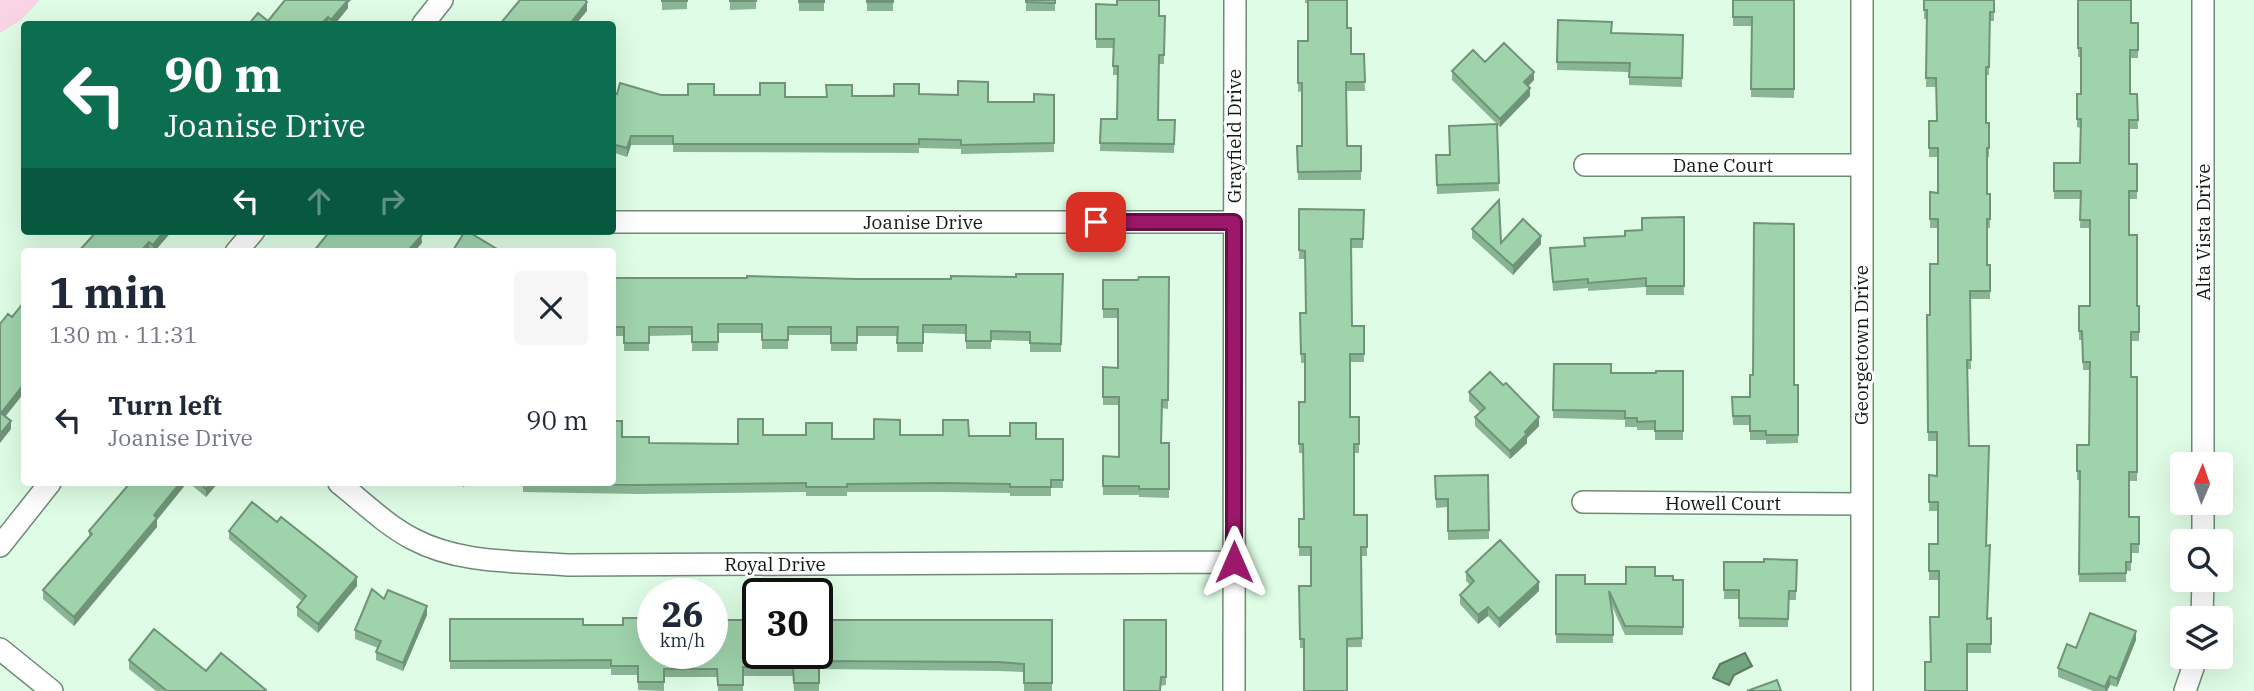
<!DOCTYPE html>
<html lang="en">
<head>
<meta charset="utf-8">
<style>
	body { margin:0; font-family:"IBM Plex Serif",serif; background:#f6f6f7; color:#1f2937; height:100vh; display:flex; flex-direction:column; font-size:26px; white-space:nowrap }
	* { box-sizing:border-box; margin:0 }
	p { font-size:23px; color:#747a83 }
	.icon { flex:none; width:38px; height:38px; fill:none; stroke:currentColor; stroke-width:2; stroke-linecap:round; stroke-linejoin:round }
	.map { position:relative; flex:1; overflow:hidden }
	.details { position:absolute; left:21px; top:248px; width:595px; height:238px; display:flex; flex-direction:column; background:#fff; border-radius:7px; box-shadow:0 7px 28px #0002 }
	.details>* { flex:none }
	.guide { position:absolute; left:21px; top:21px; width:595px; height:214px; border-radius:7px; box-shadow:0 7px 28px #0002; background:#0b6e4f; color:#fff; overflow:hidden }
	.needle { width:46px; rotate:2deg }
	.fabs { position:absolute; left:2170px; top:452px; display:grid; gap:14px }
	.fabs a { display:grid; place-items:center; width:63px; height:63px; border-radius:7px; background:#fff; box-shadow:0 7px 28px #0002; font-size:35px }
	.speed { position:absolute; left:637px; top:578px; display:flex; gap:14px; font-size:35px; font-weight:700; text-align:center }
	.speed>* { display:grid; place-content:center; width:91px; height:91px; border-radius:50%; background:#fff; box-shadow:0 7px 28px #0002; line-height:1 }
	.speed small { font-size:18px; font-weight:400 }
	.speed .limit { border:4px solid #111; border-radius:10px; background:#fff; color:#111 }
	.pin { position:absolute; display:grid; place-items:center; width:60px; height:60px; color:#fff; margin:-30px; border-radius:14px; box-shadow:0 4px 10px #0006 }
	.me { position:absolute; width:77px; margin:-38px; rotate:0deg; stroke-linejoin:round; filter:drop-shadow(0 0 5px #0008) }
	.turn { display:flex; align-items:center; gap:24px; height:147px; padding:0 28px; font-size:32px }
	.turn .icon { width:91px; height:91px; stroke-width:2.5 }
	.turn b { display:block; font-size:49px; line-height:60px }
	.lanes { display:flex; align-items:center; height:66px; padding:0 28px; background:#0003; justify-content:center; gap:35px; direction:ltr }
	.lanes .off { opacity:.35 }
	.round { display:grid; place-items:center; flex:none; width:74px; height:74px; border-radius:7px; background:#f6f6f7 }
	.head { display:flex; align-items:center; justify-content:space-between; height:119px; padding:0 28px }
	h1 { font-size:42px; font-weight:700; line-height:52px }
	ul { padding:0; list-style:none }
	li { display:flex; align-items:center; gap:21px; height:105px; padding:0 28px }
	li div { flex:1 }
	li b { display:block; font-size:26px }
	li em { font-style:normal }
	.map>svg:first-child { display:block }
	.green { fill:#f9d4e5 }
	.water { fill:#73a680; stroke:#567c5f; stroke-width:2 }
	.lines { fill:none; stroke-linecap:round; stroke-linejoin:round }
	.street-casing { stroke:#6f8a76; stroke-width:24 }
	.street { stroke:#fff; stroke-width:21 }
	.wall { fill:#89b594 }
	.shaded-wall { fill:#6f9478 }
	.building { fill:#9fd3ac; stroke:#6f9478; stroke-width:2 }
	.route-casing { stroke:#651045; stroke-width:18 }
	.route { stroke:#9c186a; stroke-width:12 }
	.labels { text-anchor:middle; stroke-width:6; stroke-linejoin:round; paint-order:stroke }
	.street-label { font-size:19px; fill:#111b13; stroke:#fff }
</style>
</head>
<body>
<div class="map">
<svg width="2254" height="691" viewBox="0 0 2254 691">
	<rect width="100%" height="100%" fill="#dffde6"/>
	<path class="green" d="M0,0H40L21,20L0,33Z"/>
	<path class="water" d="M1745,653L1752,666L1734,675L1729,685L1713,678L1720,664Z"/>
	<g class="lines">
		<g class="street-casing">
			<path id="street" d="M1862,0V691
				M423,24L442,0
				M1585,165H1861
				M612,222H1234
				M236,252L254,231
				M2203,464V0
				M339,483C363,502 386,525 413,539C460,564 517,561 568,565L1234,562
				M1583,502L1862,504
				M2203,541V502
				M0,546L50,483
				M2202,618L2203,579
				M0,649L52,691
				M1234,691L1235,0
				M2185,691L2197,656"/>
		</g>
		<use href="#street" class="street"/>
	</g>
	<path class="wall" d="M662,0H687V9L662,10Z
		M730,0H756V9L730,10Z
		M799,0H824V11H799Z
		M867,0H893V11H867Z
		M1026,0H1055V11H1026Z
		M1305,0H1347V28L1351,54H1364L1365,91H1346L1347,146H1361V180H1298L1297,146H1302V91L1298,92V41H1308L1307,3H1305Z
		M1733,0H1794V98L1751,97L1752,26H1733Z
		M1924,0H1994V21H1990L1989,75H1986V123H1989V157H1987V194H1990V228H1987V265H1990V299H1970L1971,369H1967L1969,446L1987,546V619L1991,618V653H1967L1931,662L1939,617V580H1929V544H1938V511H1929V475L1937,476V441H1928L1927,323L1930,315L1938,264V228H1930V219L1938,193V157H1929V121H1937L1936,87H1926L1927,19H1924Z
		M2078,0L2131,23H2138V58H2130V94H2137L2138,129H2129V164H2137V199H2129V235L2137,306H2139V341H2131V377H2137V481H2129V517H2139V553H2131V571H2126V582H2079L2080,480H2077V445H2089L2090,370H2083L2082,340H2079V306H2090V228H2080L2081,199H2054V163H2080L2081,128L2077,127V94H2081V57H2078Z
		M348,3V8L335,24H249Z
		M1096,4L1159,16H1165L1164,64H1159L1158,120H1175L1174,153L1100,151L1101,119H1117L1118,75H1113V48H1096Z
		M1558,20L1612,33L1683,35L1682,87L1629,85V72L1557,70Z
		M1485,62L1534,80L1528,86L1530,96L1500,127L1452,80V71Z
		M612,93L617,94L785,97L919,94L988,102H1034L1054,95V152L961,154V149L919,148V153L673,152V145H631L627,157L612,152Z
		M1497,124L1499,191L1437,194L1436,155H1450Z
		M1299,209L1364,210L1363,248H1351L1352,326H1364V362H1350V417H1359V453H1354V515H1367V556H1361L1362,647L1300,648L1299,586H1311V556H1299V519H1304L1303,453H1299V402H1305V363H1301L1300,313H1306L1305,259H1299Z
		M1684,217V295H1646V287L1588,291V288L1553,291L1550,248L1584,246V238L1625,236Z
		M1472,229L1501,243L1541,244L1513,275L1472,238Z
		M172,231L154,252L149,251L148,252H78Z
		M1063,274L1061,352H1030V341L991,340V349H966V334L923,333V352H897V336H857V351H831V335H788V349H762V333H718V351H692V335L649,336V351H624V336H612V278L951,279Z
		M1169,277L1168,409L1162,408L1161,443H1169V498L1139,497V495H1103V456L1119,457V405H1103V367L1118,368V318H1103V280H1138Z
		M1554,364L1611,373H1656L1683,371V440H1655V430H1637V427H1625V420L1553,418Z
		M1794,385H1798V443L1766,444V440H1750V425H1733L1732,397H1750Z
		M1469,392L1539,426L1527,438V443L1510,459L1475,426V417L1480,412L1469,401Z
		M763,435L832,439H874L900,435L969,436L1036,439H1063V488H1051V496H1010V493L943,492H847V496H806V492L637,494L523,492V483L622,437L649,443L738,444Z
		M1488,475L1489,539L1448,540V507L1436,508L1435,476Z
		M189,483H218L206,497Z
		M454,483H466L464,487Z
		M157,520V527L74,626L43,599V590L89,536V531Z
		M229,531L357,586L318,633L297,616V607L302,601L229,539Z
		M1797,560L1796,600H1789L1788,627H1739V599H1724V562H1764Z
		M1466,572L1539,591L1499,628L1488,616L1478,624L1460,604V595L1470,585L1466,581Z
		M1556,575L1585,584H1626L1655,576L1673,580H1683V635H1625L1611,604L1613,618V643H1556Z
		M384,599L427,615L403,671L376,660V652L378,648L355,639V630Z
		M450,619L583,625L653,653L1052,620V691H1024V672L998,671L819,669V691H794L793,676H743V691H718L717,677H664V691L638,690V675H611V669H450Z
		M1166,620V685L1124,691Z
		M2136,640L2117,687L2110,685L2107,691H2093L2058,677V668Z
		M129,660L206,671L266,691H156L129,669Z"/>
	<path class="shaded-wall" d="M346,0H351L348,3V8L335,24H331V20Z
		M587,2V11L576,24H570Z
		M328,17V24H321Z
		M1534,72V80L1524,90V82Z
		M1530,88V96L1500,127V119Z
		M631,136V145L627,157V148Z
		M164,231H172L154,252H153V245Z
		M417,231H421L422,243L414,252H407Z
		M1541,236V244L1513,275V266Z
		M149,242V251L148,252H140Z
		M24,384V393L1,422V413Z
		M1539,417V426L1527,438V443L1510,459V451L1525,432Z
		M11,421V429L0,443V434Z
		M180,483H187L157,520V527L74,626V617Z
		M211,483H218L206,497V489Z
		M357,577V586L318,633V624Z
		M1539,582V591L1499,628V619Z
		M427,606V615L403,671V663Z
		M1488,607V616L1478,624V615Z
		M2136,631V640L2117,687V679Z
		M2110,676V685L2107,691H2105V687Z"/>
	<path class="building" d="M285,0H348L331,20L328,17L321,24H249L258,13L268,21Z
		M520,0H585L587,2L570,24H572H500Z
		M662,0H687V1H662Z
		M730,0H756V1H730Z
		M799,0H824V2H799Z
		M867,0H893V2H867Z
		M1026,0H1055V3L1026,2Z
		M1117,0H1159V16H1165L1164,55H1159L1158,120H1175L1174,144L1100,143L1101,119H1117L1118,66H1113L1114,39H1096V4L1117,5Z
		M1308,0H1347V28H1351V54H1364L1365,82H1346L1347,146H1361V171L1298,172L1297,146H1302V83H1298V41H1308Z
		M1733,0H1794V89H1751L1752,17H1733Z
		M1924,0H1994V12H1990L1989,67H1986V123H1989V148H1987V194H1990V219H1987V265H1990V291H1970L1971,360H1967L1969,446H1989L1986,546L1990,545L1987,619L1991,618V644H1967V691H1925V662H1931L1930,617H1939V571H1929V544H1938V502H1929V475L1937,476V432H1928L1927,315H1930V264H1938V219H1930V192L1938,193V148H1929V121H1937L1936,78H1926L1927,10H1924Z
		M2078,0H2131V23H2138V50H2130V94H2137L2138,120H2129V164H2137V191H2129V235H2137V306H2139V332H2131V377H2137V472H2129V517H2139V544H2131V562H2126V573L2079,574L2080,471H2077V445H2089L2090,362H2083L2082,331H2079V306H2090V220H2080L2081,191H2054V163H2080L2081,119H2077V94H2081V48H2078Z
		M1558,20L1612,22L1611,33L1683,35L1682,78L1629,77L1630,63L1557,62Z
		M1504,43L1534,72L1524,82L1530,88L1500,119L1452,71L1473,50L1485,62Z
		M958,81L988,82V102H1034V94L1054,95V143L961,145V140L919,139V144H673V136H631L627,148L612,144V93L617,94L620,83L661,95H688V84H714V95H760V83H785V97H827L826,85H852V96H894V84H919V94L958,95Z
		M1497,124L1499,183L1437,185L1436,155H1450L1449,126Z
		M1499,200L1501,243L1523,219L1541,236L1513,266L1472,229Z
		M1299,209L1364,210L1363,239H1351L1352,326H1364V354H1350V417H1359V444H1354V515H1367V547H1361L1362,638L1347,639V691H1304V639H1300L1299,586H1311V547H1299V519H1304L1303,444H1299V402H1305V354H1301L1300,313H1306L1305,251L1299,250Z
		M1684,217V286H1646V278L1588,283V279L1553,282L1550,248L1585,246L1584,238L1625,236V231L1642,230V218Z
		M1754,223L1794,224V385H1798V435H1766V431H1750V416H1733L1732,397H1750V375H1753Z
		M97,231H164L153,245L149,242L140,252H78Z
		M330,231H417L422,235L407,252H313Z
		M465,231H467L502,252H452Z
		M1016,274H1063L1061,344L1030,343V332L991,331V341H966V325H923V343H897L898,327H857V343H831V327H788V340H762V324H718V342H692V327H649V343H624V327H612V278H747V276L857,279H951V276L1016,277Z
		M1139,277H1169L1168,400H1162L1161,443H1169V489H1139V486H1103V456L1119,457V397H1103V367L1118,368V309H1103V280H1138Z
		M24,302V384L1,413L11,421L0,434V324L8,314L12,317Z
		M1554,364H1611V373H1656V371H1683V431H1655V421L1637,422V418H1625V411L1553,410Z
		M1490,372L1503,385L1506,383L1539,417L1525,432L1527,434L1510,451L1475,417L1485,408L1469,392Z
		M738,419H763V435H806V423H832V439H874V419L900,420V435H943V420H968L969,436H1010V423H1036V439H1063V480H1051V487H1010V484L943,483L847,484V487H806V483L637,485L523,483H612V421H622V437H649V443L738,444Z
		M1488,475L1489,530L1448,531V499H1436L1435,476Z
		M130,483H180L154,515L157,518L74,617L43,590L92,534L89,531Z
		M200,483H211L206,489Z
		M252,502L277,522L281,517L357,577L318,624L297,607L306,596L229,531Z
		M1500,540L1539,582L1499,619L1488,607L1478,615L1460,595L1474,581L1466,572Z
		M1764,559L1797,560L1796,591H1789L1788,619L1739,618V590H1724V562H1764Z
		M1626,567H1655V576H1673V580H1683V627L1625,626L1609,591L1613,618V635L1556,634V575H1585V584H1626Z
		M372,589L384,599L388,590L427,606L403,663L376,652L381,641L355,630Z
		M2090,613L2136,631L2117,679L2110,676L2105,687L2058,668L2067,644L2076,648Z
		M623,618H653V653H712V620H758V653H817V620H1052V683H1024V664L998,662L819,661V683H794L793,667H743V685H718L717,669H664V682H638V666H611V660L450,661V619H583V625H623Z
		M1124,620H1166V677H1161L1160,691H1124Z
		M154,629L206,671L221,653L266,690L265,691H167L129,660Z
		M1777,680L1781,691H1747Z"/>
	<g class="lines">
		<g class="route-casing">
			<path id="route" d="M1096,222H1234V562"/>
		</g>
		<use href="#route" class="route"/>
	</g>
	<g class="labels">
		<g class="street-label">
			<text transform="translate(1234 136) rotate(-90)" y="7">Grayfield Drive</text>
			<text x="1723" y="172">Dane Court</text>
			<text x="923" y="229">Joanise Drive</text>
			<text transform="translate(2203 232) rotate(-90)" y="7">Alta Vista Drive</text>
			<text transform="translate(1861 345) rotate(-90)" y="7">Georgetown Drive</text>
			<text x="1723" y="510">Howell Court</text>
			<text x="775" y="571">Royal Drive</text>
		</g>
	</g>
</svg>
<div class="fabs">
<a><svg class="needle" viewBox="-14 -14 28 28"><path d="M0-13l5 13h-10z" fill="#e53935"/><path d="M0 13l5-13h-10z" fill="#747a83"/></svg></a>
<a><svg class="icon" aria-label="search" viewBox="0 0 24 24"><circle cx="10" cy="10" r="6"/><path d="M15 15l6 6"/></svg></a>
<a><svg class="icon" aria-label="layers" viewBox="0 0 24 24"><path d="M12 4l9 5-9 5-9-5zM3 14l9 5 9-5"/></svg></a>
</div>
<div class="speed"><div>26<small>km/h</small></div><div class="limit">30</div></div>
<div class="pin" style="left:1096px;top:222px;background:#d93025"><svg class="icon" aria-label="arrive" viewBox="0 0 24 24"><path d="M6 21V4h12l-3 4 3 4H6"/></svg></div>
<svg class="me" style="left:1234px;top:562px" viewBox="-20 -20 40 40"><path d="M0-17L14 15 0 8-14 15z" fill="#9c186a" stroke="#fff" stroke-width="4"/></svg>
<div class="guide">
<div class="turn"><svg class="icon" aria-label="left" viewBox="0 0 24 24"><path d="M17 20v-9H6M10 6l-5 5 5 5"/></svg><div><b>90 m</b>Joanise Drive</div></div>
<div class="lanes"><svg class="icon" aria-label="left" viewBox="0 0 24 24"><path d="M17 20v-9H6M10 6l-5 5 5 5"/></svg><svg class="icon off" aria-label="ahead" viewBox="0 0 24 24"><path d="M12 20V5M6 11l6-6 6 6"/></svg><svg class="icon off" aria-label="right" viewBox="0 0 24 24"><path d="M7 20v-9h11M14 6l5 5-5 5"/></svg></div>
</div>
<section class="details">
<div class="head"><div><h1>1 min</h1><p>130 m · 11:31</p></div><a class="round"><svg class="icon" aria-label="close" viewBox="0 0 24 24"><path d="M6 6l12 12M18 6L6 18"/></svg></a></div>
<ul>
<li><svg class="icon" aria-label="left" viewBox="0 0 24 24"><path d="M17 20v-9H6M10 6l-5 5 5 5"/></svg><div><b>Turn left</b><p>Joanise Drive</p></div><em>90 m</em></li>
</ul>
</section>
</div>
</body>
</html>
